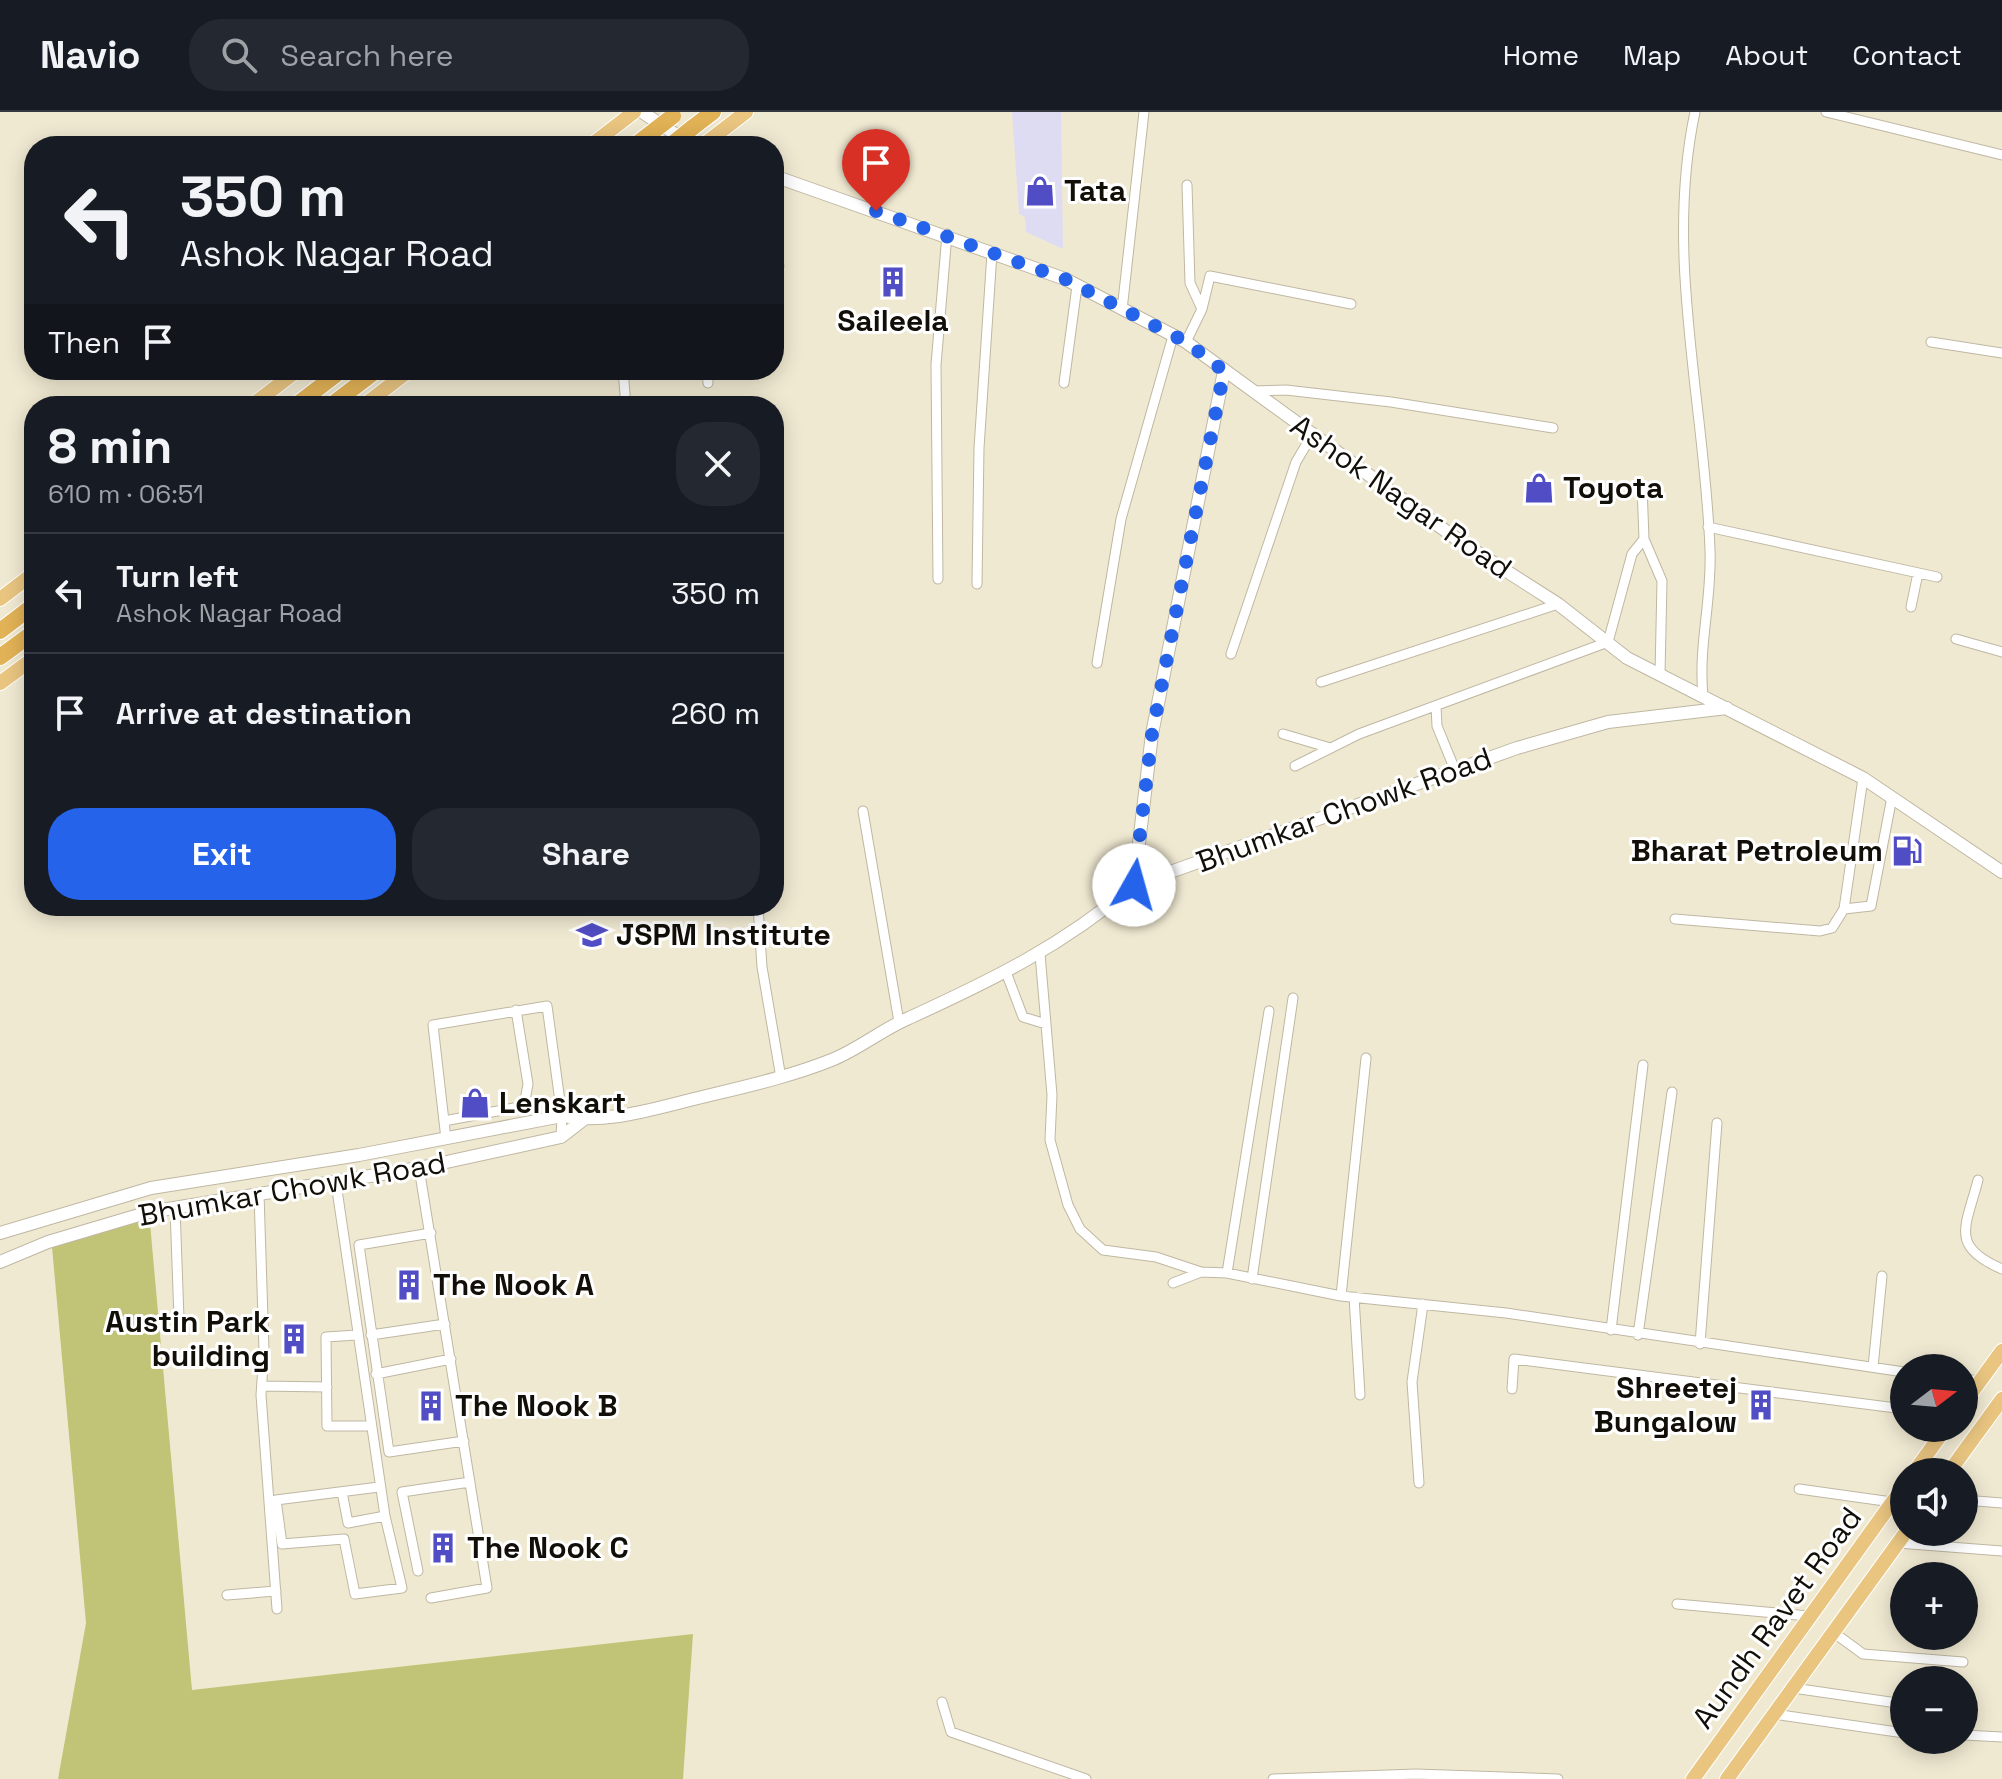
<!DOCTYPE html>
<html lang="en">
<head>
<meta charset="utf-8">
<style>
	body { margin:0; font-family:"Space Grotesk",sans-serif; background:#242831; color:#f1f3f6; height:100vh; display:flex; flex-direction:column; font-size:30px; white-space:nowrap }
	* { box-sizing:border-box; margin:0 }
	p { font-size:26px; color:#9ea1a6 }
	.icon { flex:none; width:44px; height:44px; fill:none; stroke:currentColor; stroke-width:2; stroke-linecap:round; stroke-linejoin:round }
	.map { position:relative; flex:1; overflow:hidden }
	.drawer { position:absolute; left:24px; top:284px; width:760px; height:520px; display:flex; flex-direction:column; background:#171b24; border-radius:32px; box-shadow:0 4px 20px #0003 }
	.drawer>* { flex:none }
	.banner { position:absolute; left:24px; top:24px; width:760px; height:244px; border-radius:32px; box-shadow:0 4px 20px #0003; background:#171b24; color:#f1f3f6; overflow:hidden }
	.needle { width:52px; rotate:74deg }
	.tools { position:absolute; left:1890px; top:1242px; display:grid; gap:16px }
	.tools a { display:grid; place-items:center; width:88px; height:88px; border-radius:50%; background:#171b24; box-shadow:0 4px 20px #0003; font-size:40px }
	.pin { position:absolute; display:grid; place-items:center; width:68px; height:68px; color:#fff; margin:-82px -34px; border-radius:50% 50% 50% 0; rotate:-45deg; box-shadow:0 0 8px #0007 }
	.pin .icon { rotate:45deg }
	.me { position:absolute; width:88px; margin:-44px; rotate:7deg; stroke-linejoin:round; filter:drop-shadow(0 0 6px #0008) }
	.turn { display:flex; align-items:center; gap:28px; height:168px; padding:0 24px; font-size:36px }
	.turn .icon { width:104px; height:104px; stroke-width:2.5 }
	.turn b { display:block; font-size:56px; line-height:68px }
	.then { display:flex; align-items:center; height:76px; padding:0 24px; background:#0003; gap:16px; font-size:30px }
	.round { display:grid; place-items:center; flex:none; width:84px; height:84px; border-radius:32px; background:#242831 }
	.headline { display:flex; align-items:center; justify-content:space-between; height:136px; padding:0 24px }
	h1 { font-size:48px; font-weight:600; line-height:60px }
	.button { display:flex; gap:16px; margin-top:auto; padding:16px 24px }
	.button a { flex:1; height:92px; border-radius:32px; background:#2563eb; color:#fff; font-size:32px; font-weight:600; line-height:92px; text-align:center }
	.button a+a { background:#242831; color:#f1f3f6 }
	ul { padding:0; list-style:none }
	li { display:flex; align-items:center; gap:24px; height:120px; padding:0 24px; border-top:2px solid #363941 }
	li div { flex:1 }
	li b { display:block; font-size:30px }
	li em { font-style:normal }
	header { display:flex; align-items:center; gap:48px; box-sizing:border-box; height:112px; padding:0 40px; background:#171b24; border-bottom:2px solid #363941 }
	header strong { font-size:38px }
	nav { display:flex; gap:44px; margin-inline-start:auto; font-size:28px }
	.search { width:560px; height:72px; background:#242831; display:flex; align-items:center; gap:20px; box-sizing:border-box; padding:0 28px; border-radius:32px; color:#9ea1a6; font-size:30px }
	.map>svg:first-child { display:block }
	.commercial { fill:#dedcf2 }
	.green { fill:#c1c476 }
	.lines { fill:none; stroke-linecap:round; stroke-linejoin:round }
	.minor-casing { stroke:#bfb7a2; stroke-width:11 }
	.tertiary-casing { stroke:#bfb7a2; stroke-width:14 }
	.primary-casing { stroke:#fff; stroke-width:16 }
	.trunk-casing { stroke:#fff; stroke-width:18 }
	.minor { stroke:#fff; stroke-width:9 }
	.tertiary { stroke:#fff; stroke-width:12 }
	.primary { stroke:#e9c580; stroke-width:14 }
	.trunk { stroke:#e2b256; stroke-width:16 }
	.trunk-bridge-casing { stroke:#fff; stroke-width:18; stroke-linecap:butt }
	.trunk-bridge { stroke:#e2b256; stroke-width:16 }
	.route { stroke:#2563eb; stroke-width:14; stroke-dasharray:0 25.2 }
	.labels { text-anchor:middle; stroke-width:6; stroke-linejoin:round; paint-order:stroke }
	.poi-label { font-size:30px; font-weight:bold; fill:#120f08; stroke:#fff; text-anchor:start }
	.street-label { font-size:30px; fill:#120f08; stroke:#fff }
</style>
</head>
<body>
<header>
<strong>Navio</strong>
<div class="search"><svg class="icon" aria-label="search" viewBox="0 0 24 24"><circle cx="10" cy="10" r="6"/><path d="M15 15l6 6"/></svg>Search here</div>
<nav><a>Home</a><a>Map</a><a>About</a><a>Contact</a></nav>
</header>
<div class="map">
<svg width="2002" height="1667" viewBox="0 0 2002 1667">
	<rect width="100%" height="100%" fill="#f0e9d2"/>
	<path class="commercial" d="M1012,0H1061L1063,137L1026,120L1025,105L1019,102Z"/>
	<path class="green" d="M149,1100L192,1578L693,1522L683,1667H58L86,1511L52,1135Z"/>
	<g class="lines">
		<g class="minor-casing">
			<path id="minor" d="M1695,0C1664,144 1705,293 1710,438C1712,489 1698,533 1703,584
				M1826,0L2002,43
				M774,136L779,154
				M1202,197L1210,164L1351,192
				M1122,198L1144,0
				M1186,230L1202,197L1190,171L1187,73
				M1931,230L2002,241
				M623,258L626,294
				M707,258L708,271
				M1064,271L1077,174
				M1252,279L1286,278L1391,290L1553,316
				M1708,415L1937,465
				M1644,427L1662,469L1660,562
				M938,467L936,253L947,122
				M977,472L979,336L992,141
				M1911,495L1918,461
				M1956,527L2002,540
				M1231,542L1296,350L1312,323
				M1097,551L1121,407L1173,224
				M1321,570L1558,492
				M1436,594L1437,614L1455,658
				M1283,622L1327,635
				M1295,654L1359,622L1608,530L1632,442L1644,427L1642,374
				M863,699L899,910
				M758,794L762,855L781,966
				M1844,797L1871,794L1892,685
				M1675,807L1820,819L1832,816L1844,797L1863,666
				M1040,842L1052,983L1050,1028L1068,1093L1080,1117L1103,1138L1156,1145L1201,1160
				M1006,860L1023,905L1046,912
				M444,1009L524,994L528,972L516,898
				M446,1027L433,913L547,894L562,1004L561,1025
				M419,1056L487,1476L431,1486
				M1978,1068C1966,1115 1949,1134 2002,1157
				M336,1071L385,1404
				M259,1082L264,1238L261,1283L277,1497
				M175,1096L179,1206
				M431,1121L359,1133L389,1340L464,1329
				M1227,1161L1269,899
				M1252,1167L1293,886
				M1173,1171L1201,1160L1227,1161L1341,1184L1506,1201L1904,1260
				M1341,1184L1366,946
				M1354,1185L1360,1283
				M1611,1218L1643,953
				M357,1223L326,1225L327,1314H370
				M371,1223L445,1212
				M1638,1223L1672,980
				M1700,1232L1717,1011
				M1873,1255L1882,1164
				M376,1262L451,1247
				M1964,1267L1980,1269
				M262,1274L327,1275
				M1512,1277L1514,1247L1904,1297
				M1419,1371L1412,1270L1423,1192
				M1799,1377L1892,1390
				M342,1380L348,1411L385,1404L402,1476L355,1482L344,1427L282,1432L276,1388L379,1375
				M1964,1388L2002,1391
				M1898,1431L2002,1439
				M418,1459L402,1380L470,1370
				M227,1483L276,1479
				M1677,1492L1809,1504
				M1833,1520L1863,1542L1963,1550
				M1793,1576L1904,1592
				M942,1590L951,1620L1086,1667
				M1774,1602L1904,1621
				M1964,1623L2002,1625
				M1273,1667L1416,1662L1558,1667"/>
		</g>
		<g class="tertiary-casing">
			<path id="tertiary" d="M642,0L693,34
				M774,64L1065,167L1186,230L1461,430L1558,492L1627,546L1863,666L2002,760
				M1134,773L1152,622L1224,259
				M0,1121L151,1076L359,1043L562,1004C604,1011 642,1000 682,990C733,977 785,967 834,947C860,936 883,917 909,906C994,867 1062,834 1134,773L1517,636L1608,610L1727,596
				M0,1150L48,1130L149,1100L419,1056L561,1025L583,1008"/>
		</g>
		<g class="primary-casing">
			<path id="primary" d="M590,34L634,0
				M702,34L746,0
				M251,294L298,258
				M363,294L410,258
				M0,487L34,461
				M0,571L34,546
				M1964,1291L2002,1239
				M1914,1360L1946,1316
				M1949,1360L2002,1287
				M1693,1667L1904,1374
				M1727,1667L1906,1420"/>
		</g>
		<g class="trunk-casing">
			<path id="trunk" d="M692,16L713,0
				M634,34L651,21
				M295,294L342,258
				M330,294L377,258
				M0,519L34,493
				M0,545L34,520"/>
		</g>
		<use href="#minor" class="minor"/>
		<use href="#tertiary" class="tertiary"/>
		<use href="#primary" class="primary"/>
		<use href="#trunk" class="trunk"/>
		<g class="trunk-bridge-casing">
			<path id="trunk-bridge" d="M651,21L673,4
				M670,34L692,16"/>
		</g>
		<use href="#trunk-bridge" class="trunk-bridge"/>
	</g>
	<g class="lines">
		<path class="route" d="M876,99L1065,167L1186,230L1224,259L1152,622L1134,773"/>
	</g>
	<defs>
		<g id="shop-bare" transform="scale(2.4)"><path d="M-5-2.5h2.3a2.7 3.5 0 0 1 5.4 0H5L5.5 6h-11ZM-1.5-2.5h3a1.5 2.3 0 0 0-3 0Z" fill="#514dc4" stroke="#fff" stroke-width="2.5" paint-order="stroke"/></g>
		<g id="building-bare" transform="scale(2.4)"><path d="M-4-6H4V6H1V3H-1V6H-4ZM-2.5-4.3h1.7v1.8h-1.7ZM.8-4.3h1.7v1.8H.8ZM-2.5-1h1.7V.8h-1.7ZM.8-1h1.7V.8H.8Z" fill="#514dc4" stroke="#fff" stroke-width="2.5" paint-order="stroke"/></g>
		<g id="fuel-bare" transform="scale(2.4)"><path d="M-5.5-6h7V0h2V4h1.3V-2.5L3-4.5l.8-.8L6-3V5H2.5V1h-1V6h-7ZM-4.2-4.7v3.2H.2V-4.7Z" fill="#514dc4" stroke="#fff" stroke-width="2.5" paint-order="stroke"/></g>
		<g id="university-bare" transform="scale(2.4)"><path d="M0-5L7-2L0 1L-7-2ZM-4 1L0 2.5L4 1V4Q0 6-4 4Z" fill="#514dc4" stroke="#fff" stroke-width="2.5" paint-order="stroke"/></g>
	</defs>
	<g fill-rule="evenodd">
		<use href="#shop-bare" x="1040" y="79"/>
		<use href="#building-bare" x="893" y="170"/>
		<use href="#shop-bare" x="1539" y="376"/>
		<use href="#fuel-bare" x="1907" y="739"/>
		<use href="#university-bare" x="592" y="823"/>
		<use href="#shop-bare" x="475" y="991"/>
		<use href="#building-bare" x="409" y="1173"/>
		<use href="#building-bare" x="294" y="1227"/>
		<use href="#building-bare" x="1761" y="1293"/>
		<use href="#building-bare" x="431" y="1294"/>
		<use href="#building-bare" x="443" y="1436"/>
	</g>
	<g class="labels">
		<g class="poi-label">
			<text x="1064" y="89">Tata</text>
			<text x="893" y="219" text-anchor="middle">Saileela</text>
			<text x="1563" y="386">Toyota</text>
			<text x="1883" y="749" text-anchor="end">Bharat Petroleum</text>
			<text x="616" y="833">JSPM Institute</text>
			<text x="499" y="1001">Lenskart</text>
			<text x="433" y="1183">The Nook A</text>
			<text x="270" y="1220" text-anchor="end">Austin Park<tspan x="270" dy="34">building</tspan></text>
			<text x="1737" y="1286" text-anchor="end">Shreetej<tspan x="1737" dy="34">Bungalow</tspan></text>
			<text x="455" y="1304">The Nook B</text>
			<text x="467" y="1446">The Nook C</text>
		</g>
		<g class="street-label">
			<text transform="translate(1401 385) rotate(35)" y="10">Ashok Nagar Road</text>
			<text transform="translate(1344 698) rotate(-20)" y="10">Bhumkar Chowk Road</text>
			<text transform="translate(292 1077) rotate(-10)" y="10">Bhumkar Chowk Road</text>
			<text transform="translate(1777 1506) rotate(-54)" y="10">Aundh Ravet Road</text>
		</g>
	</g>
</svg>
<div class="tools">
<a><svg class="needle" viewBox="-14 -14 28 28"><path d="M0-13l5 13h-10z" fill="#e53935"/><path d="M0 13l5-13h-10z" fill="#9ea1a6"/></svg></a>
<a><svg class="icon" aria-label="sound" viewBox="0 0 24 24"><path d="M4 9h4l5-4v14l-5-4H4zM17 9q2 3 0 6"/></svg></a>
<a>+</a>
<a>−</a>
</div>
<div class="pin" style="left:876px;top:99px;background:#d93025"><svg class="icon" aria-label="arrive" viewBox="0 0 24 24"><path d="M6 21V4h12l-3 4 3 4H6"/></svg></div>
<svg class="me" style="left:1134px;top:773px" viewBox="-20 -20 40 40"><circle r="19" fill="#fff"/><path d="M0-13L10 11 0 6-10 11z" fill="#2563eb"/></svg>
<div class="banner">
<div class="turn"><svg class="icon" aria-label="left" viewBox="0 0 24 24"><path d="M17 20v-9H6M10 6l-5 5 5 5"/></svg><div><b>350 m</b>Ashok Nagar Road</div></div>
<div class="then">Then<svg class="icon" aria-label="arrive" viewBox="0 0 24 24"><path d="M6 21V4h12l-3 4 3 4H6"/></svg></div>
</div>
<section class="drawer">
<div class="headline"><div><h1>8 min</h1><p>610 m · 06:51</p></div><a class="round"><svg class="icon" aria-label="close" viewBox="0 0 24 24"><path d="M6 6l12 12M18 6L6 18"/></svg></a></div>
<ul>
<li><svg class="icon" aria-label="left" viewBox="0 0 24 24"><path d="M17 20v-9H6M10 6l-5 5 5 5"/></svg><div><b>Turn left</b><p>Ashok Nagar Road</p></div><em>350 m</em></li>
<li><svg class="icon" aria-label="arrive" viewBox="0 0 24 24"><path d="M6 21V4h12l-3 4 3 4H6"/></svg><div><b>Arrive at destination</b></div><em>260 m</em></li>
</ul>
<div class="button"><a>Exit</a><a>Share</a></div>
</section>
</div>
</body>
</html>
